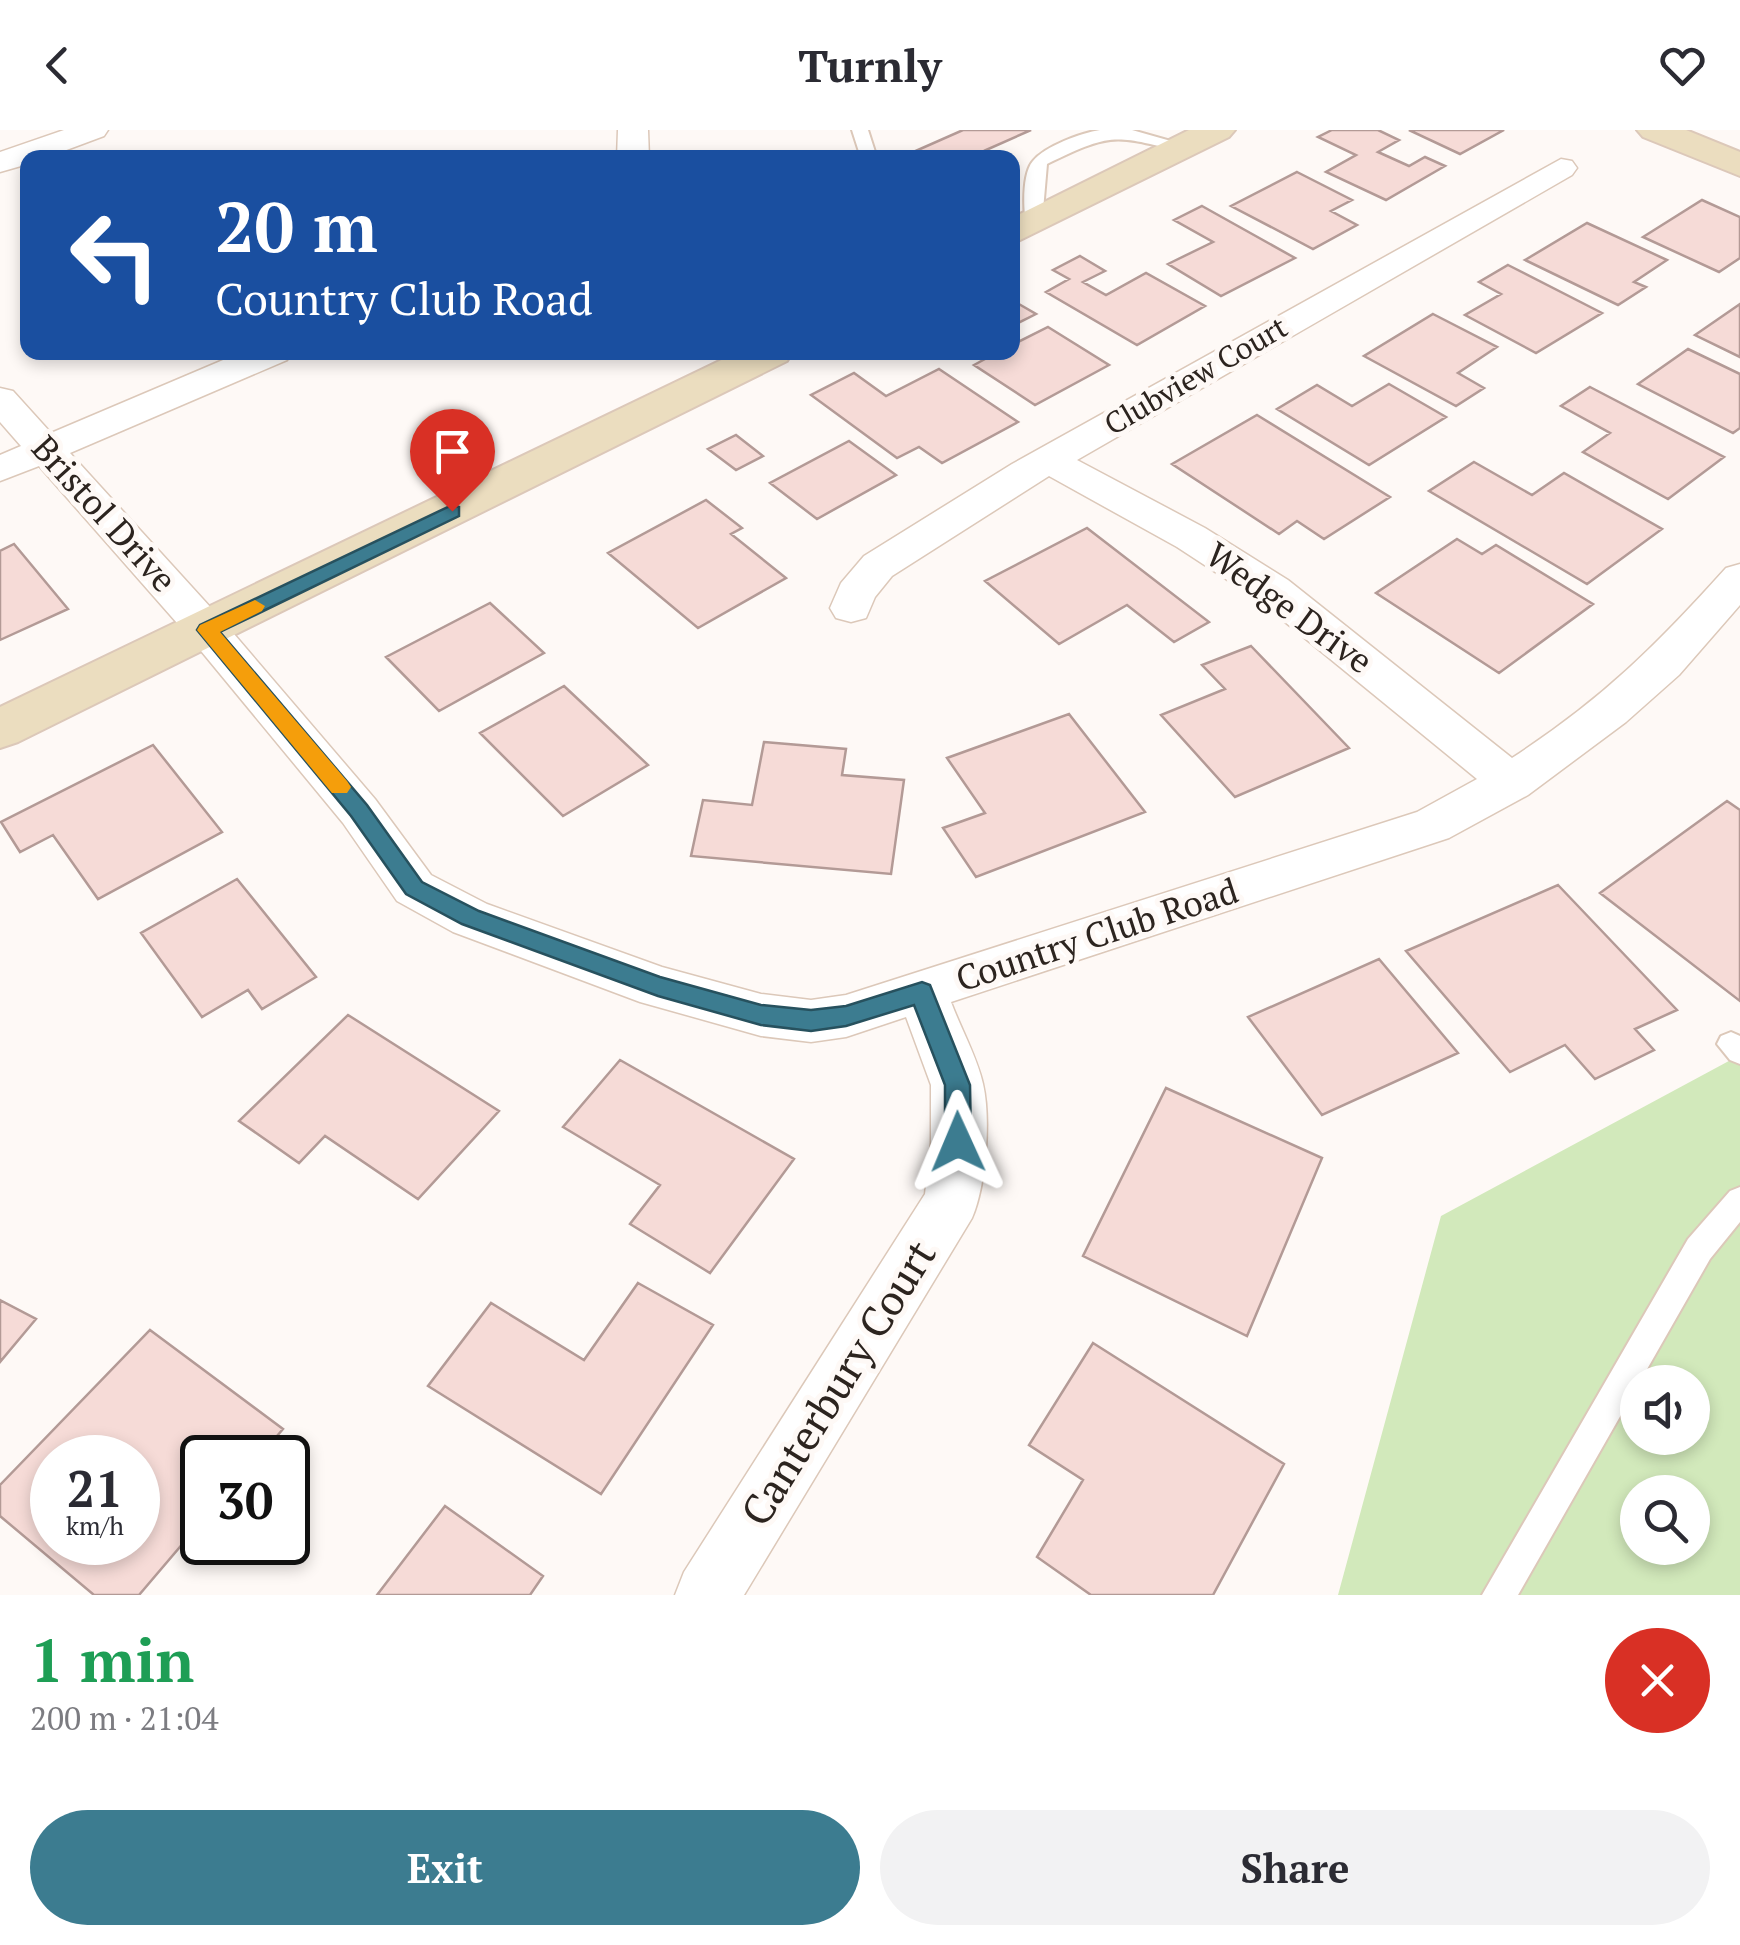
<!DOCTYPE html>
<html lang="en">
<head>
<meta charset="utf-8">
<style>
	body { margin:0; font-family:"PT Serif",serif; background:#f2f2f3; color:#2b2b33; height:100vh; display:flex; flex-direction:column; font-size:38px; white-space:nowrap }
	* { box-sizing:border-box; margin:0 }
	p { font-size:32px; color:#7c7c81 }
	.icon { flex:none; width:55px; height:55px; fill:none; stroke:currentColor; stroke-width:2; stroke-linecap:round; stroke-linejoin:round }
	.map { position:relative; height:1465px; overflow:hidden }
	.panel { display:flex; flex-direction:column; background:#fff; flex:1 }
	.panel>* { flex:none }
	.guide { position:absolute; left:20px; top:20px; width:1000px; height:210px; border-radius:20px; box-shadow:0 5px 15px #0003; background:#1a4fa0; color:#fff; overflow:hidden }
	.buttons { position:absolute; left:1620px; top:1235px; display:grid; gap:20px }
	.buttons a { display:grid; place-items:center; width:90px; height:90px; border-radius:50%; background:#fff; box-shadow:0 5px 15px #0003; font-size:50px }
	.speed { position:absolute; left:30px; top:1305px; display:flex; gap:20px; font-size:50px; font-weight:700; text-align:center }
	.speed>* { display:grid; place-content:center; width:130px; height:130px; border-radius:50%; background:#fff; box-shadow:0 5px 15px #0003; line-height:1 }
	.speed small { font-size:25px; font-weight:400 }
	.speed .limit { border:5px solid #111; border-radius:15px; background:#fff; color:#111 }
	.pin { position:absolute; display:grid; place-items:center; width:85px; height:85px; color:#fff; margin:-102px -42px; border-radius:50% 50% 50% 0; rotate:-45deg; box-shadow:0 0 10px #0007 }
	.pin .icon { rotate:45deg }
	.me { position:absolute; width:110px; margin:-55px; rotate:359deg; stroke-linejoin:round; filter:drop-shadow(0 0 8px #0008) }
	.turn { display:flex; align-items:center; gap:35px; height:210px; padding:0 30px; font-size:45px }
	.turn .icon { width:130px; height:130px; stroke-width:2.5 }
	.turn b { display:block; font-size:70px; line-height:85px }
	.round { display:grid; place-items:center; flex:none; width:105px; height:105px; border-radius:52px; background:#f2f2f3 }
	.head { display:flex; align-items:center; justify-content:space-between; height:170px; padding:0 30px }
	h1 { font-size:60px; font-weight:600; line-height:75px; color:#1e9e55 }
	.primary-button { display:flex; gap:20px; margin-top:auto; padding:20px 30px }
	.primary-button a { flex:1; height:115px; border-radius:60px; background:#3c7c90; color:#fff; font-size:40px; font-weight:600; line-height:115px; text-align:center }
	.primary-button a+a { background:#f2f2f3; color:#2b2b33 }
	header { display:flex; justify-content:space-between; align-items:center; height:130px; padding:0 30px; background:#fff; font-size:45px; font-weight:600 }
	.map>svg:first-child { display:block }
	.green { fill:#d2e9bb; fill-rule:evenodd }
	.building { fill:#f6dbd7; stroke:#b39a96; stroke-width:2.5; fill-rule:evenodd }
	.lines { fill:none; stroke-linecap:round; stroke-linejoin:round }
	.lane-casing { stroke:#dcc8b9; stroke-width:4 }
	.street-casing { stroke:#dcc8b9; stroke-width:3 }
	.secondary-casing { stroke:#dcc8b9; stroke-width:4 }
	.lane { fill:#fff; fill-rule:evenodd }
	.street { fill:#fff; fill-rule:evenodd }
	.secondary { fill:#ebddbf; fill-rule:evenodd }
	.route { fill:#3c7c90; stroke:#27515e; stroke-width:2.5 }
	.slow { fill:#f59e0b }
	.labels { text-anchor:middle; stroke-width:10; stroke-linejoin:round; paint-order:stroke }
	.far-street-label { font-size:30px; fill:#2c241f; stroke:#fef9f6 }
	.street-label { font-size:35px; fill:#2c241f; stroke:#fef9f6 }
	.near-street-label { font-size:42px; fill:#2c241f; stroke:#fef9f6 }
</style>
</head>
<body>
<header><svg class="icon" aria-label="back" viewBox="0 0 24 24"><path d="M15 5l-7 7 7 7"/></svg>Turnly<svg class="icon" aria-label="heart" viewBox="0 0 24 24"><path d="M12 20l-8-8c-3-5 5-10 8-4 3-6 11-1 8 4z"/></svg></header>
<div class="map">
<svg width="1740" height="1465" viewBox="0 0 1740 1465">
	<rect width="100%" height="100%" fill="#fef9f6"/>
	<path class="green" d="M1740,925V1465H1338L1441,1086ZM1638,1252H1692V1308H1638ZM1638,1362H1692V1418H1638Z"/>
	<path class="building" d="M963,0H1031L986,20L999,28L902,27Z
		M1332,0H1378L1399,10L1378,22L1409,36L1425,27L1445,36L1386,70L1326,42L1356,25L1318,7Z
		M1409,0H1504L1460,24Z
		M1297,42L1352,70L1331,81L1357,95L1313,119L1231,76Z
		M1702,70L1740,87V128L1719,142L1643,107Z
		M1202,76L1295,128L1221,166L1168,134L1213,112L1174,90Z
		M1587,93L1667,130L1634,152L1646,157L1618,175L1525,130Z
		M1080,126L1105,141L1083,152L1106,165L1146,143L1205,176L1137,215L1046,162L1069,149L1053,140Z
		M1508,135L1602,183L1536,223L1465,185L1501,164L1479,152Z
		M1012,170L1036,184L1012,196Z
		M1740,174V227L1695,205Z
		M1433,184L1497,217L1458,243L1484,258L1456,276L1364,226Z
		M1048,197L1109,235L1035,275L974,235L998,222H1012V215Z
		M1688,219L1740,244V298L1733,303L1638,254Z
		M939,239L1018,292L942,333L919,317L897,328L811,265L854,243L886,266Z
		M1389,254L1446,287L1369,335L1277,279L1317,255L1352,276Z
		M1590,257L1724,327L1668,369L1583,322L1610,303L1561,276Z
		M1257,285L1390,367L1324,409L1297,391L1279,404L1172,334Z
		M736,305L763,326L736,340L708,319Z
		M849,311L896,345L817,389L770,353Z
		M1474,332L1532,365L1564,343L1662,399L1587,454L1429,361Z
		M706,370L742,398L731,404L786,448L698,498L608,423Z
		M1087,398L1209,492L1174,512L1127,475L1059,514L985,451Z
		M1457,409L1482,424L1496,415L1593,474L1499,543L1376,463Z
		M14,414L68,479L0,510V421Z
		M490,473L544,523L439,581L386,527Z
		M1251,516L1349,618L1235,667L1161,585L1225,559L1202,535Z
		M564,556L648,635L563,686L480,603Z
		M1069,584L1145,682L976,747L943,698L985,683L947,628Z
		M764,612L846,619L842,645L904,650L891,744L691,726L703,670L752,675Z
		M153,615L222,702L98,769L53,705L20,722L1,692Z
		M1727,671L1740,680V871L1600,763Z
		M237,749L316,847L262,879L248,860L202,887L141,803Z
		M1558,755L1677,880L1635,899L1654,920L1595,949L1565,915L1510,942L1406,821Z
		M1379,829L1458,923L1322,985L1248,887Z
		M348,885L499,981L418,1069L325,1006L299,1033L239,991Z
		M620,930L794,1029L710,1143L630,1094L660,1055L563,997Z
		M1166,958L1322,1028L1247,1206L1083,1126Z
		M638,1153L713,1195L601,1364L428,1256L491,1173L584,1230Z
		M0,1170L36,1189L0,1232Z
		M150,1200L283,1299L258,1328H202V1391L139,1465H94L0,1386V1355ZM52,1328H138V1412H52Z
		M1093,1213L1284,1334L1213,1465H1091L1037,1427L1083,1350L1029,1315Z
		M445,1376L543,1446L530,1465H377Z"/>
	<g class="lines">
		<g class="lane-casing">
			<path id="lane" d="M852,0H868L877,28H861Z
				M1100,0H1132L1192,17L1184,22C1113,5 1113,2 1047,34L1042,92L1027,96C1023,82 1022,43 1033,31C1045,16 1081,3 1100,0Z
				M1731,902L1740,906V934L1730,930L1717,914L1721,906Z
				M1740,1057V1092L1710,1129L1518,1465H1482L1688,1109L1730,1061Z"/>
		</g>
		<g class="street-casing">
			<path id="street" d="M64,0H108L104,6L45,28H28V34L0,42V22Z
				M618,0H648L649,28H617Z
				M1561,29L1572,31L1577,38L1572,45L1077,330L1205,398L1288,450L1512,628C1601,570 1655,517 1726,438L1740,434V475L1679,545L1626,592L1528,665L1449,708L951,872C961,899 977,927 983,954C991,989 986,1056 972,1088L744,1465H675L684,1442L925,1064L931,1013V955L906,887L846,907L811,912L761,906L640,872L453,802L397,771L343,693L192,510L39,336L0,351V325L21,316L0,292V258L13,261L51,303L242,222H291L287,230L70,323L222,490L375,669L431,745L487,774L662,837L761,864L811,870L846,865L1417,682L1477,649L1258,470L1177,417L1049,346L892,446L875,467L866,488L851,492L836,488L830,478L841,453L864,426L1012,334Z"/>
		</g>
		<g class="secondary-casing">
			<path id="secondary" d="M1189,0H1235L1229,7L1012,114V88Z
				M1637,0H1686L1740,22V46L1643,7Z
				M738,222H792L787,231L18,612L0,618V577Z"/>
		</g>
		<use href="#lane" class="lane"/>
		<use href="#street" class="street"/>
		<use href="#secondary" class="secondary"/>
	</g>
	<path class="route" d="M452,375L459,377V386L220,502L367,675L422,752L479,781L660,847L761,875L811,880L846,876L922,852L930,855L970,955L971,1012L967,1021L958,1024L949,1021L945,1012V955L914,875L846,896L811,901L761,895L658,866L462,794L406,764L351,686L197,500L200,495Z"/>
	<path class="slow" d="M255,470L265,476L262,481L220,502L347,651L351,657L347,663H332L197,500L200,495Z"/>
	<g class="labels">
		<g class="far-street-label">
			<text transform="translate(1196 246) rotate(-30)" y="10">Clubview Court</text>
		</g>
		<g class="street-label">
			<text transform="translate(104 384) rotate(48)" y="12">Bristol Drive</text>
			<text transform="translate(1289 478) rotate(36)" y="12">Wedge Drive</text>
			<text transform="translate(1097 805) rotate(-18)" y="12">Country Club Road</text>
		</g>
		<g class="near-street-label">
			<text transform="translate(838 1253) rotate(-58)" y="15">Canterbury Court</text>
		</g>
	</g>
</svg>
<div class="buttons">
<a><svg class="icon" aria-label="sound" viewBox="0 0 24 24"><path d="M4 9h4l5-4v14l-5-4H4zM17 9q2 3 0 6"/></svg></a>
<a><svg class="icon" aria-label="search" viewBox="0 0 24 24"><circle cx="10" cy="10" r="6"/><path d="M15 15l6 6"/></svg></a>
</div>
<div class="speed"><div>21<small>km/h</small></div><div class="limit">30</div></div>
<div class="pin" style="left:452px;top:381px;background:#d93025"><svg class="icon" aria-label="arrive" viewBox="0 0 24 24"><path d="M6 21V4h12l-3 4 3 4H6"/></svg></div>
<svg class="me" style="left:958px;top:1012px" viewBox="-20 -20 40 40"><path d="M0-17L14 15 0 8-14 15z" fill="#3c7c90" stroke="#fff" stroke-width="4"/></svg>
<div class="guide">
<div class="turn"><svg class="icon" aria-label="left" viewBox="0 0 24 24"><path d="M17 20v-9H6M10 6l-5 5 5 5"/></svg><div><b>20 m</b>Country Club Road</div></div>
</div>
</div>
<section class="panel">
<div class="head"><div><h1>1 min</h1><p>200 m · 21:04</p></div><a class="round" style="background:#d93025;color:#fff"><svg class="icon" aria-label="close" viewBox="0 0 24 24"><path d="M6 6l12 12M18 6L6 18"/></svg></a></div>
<div class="primary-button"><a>Exit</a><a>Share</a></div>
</section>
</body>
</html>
